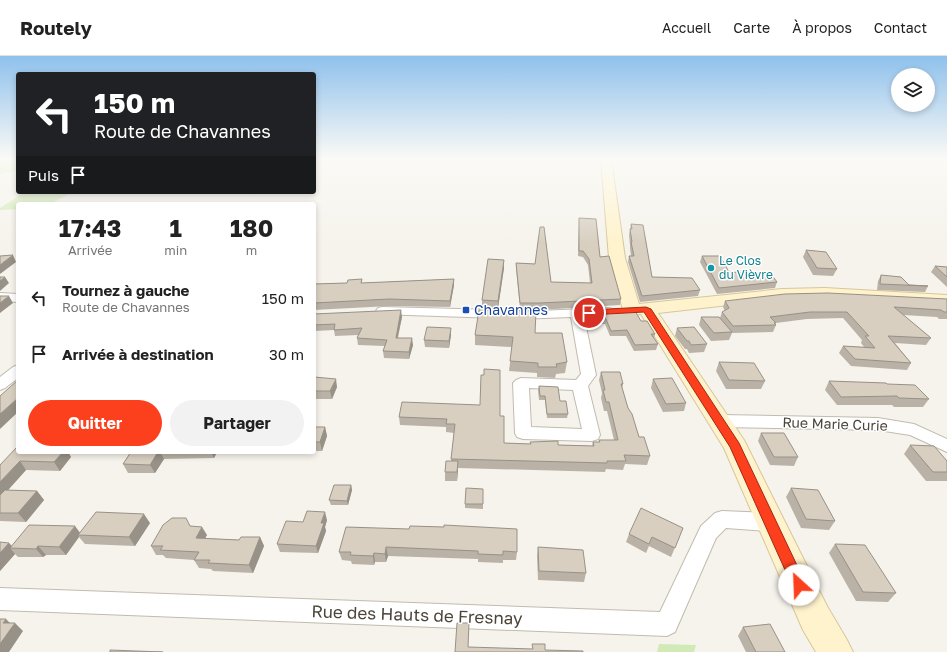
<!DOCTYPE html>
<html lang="fr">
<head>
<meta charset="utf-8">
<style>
	body { margin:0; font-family:"Golos Text",sans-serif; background:#f2f2f2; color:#222; height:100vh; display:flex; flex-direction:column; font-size:15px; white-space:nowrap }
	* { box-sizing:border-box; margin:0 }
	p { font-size:13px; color:#767676 }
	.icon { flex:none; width:22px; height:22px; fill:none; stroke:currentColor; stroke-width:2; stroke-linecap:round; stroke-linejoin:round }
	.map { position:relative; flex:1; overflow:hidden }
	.details { position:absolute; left:16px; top:146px; width:300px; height:252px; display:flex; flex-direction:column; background:#fff; border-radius:4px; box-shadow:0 2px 6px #0003 }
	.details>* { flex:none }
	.banner { position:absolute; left:16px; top:16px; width:300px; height:122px; border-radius:4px; box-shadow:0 2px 6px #0003; background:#202124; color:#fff; overflow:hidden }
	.buttons { position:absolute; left:891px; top:12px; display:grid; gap:8px }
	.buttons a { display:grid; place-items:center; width:44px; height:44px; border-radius:50%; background:#fff; box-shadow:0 2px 6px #0003; font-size:20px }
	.pin { position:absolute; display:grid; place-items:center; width:34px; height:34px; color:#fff; margin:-17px; border:2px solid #fff; border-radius:50%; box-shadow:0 1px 4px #0007 }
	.me { position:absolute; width:44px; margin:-22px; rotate:335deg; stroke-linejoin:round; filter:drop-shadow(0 0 3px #0008) }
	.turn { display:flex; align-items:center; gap:14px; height:84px; padding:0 12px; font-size:18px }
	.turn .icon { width:52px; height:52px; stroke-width:2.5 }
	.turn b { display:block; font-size:28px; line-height:34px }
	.then { display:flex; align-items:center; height:38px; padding:0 12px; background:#0003; gap:8px; font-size:15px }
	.eta { display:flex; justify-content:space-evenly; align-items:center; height:68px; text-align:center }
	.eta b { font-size:24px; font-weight:700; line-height:28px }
	.action { display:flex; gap:8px; margin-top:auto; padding:8px 12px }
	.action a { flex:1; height:46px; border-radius:24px; background:#fc3f1d; color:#fff; font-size:16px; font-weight:700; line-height:46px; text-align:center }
	.action a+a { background:#f2f2f2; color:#222 }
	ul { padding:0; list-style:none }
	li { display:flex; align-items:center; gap:12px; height:56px; padding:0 12px }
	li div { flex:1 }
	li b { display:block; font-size:15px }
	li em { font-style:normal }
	header { display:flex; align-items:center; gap:24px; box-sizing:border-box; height:56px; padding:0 20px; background:#fff; border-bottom:1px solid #e0e0e0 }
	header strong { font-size:19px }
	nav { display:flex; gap:22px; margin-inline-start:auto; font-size:14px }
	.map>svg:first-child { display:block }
	.green { fill:#d2eab5 }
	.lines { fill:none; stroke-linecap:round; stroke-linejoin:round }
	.street-casing { stroke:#c2bbae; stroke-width:2 }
	.secondary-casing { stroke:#d6c79b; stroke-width:2 }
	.street { fill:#fff; fill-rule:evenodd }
	.secondary { fill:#fff3cd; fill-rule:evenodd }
	.wall { fill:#bab2a6 }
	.shaded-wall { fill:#979187 }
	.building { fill:#d8cfc1; stroke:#979187 }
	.route { fill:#fc3f1d; stroke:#a42913 }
	.culture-dot { fill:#0f9aa8; stroke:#fff; stroke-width:1.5 }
	.transit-dot { fill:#1a4fb4; stroke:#fff; stroke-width:1.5 }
	.labels { text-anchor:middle; stroke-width:3; stroke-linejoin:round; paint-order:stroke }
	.far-culture-label { font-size:12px; fill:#0d838f; stroke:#fff; text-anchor:start }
	.transit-label { font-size:14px; fill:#164399; stroke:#fff; text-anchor:start }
	.street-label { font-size:14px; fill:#4b4439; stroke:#fff }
	.near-street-label { font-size:17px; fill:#4b4439; stroke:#fff }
</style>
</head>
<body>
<header>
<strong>Routely</strong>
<nav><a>Accueil</a><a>Carte</a><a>À propos</a><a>Contact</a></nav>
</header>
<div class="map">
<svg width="947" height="596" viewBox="0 0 947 596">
	<rect width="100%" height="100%" fill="#f6f3ec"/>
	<path class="green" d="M0,103H18V114L0,118Z
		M25,136H91L71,137L50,148H18V153L0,154V152Z
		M659,588L696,589L694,596H657Z"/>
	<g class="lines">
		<g class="street-casing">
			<path id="street" d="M0,237L18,238V246L0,245Z
				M382,251L497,254L501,255L503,258L501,261L497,262L378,258L376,255L378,252Z
				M609,252L613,253L615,256L613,259L584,261L596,319L588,330L600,379L598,383L592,385L523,383L517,381L515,377L513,327L516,324L521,322L576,324L581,318L571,261L518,263L514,262L512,259L514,256ZM529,332L573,334L582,373L531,371Z
				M18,309V322L5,332L0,334V321L13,311Z
				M720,359L878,362L914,368L947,383V396L910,379L878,374L720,371L714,369L712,365L714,361Z
				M722,455L769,457L776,460L779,466L776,472L769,475L726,472L716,482L675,576L667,580L0,554V532L660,556L701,470L715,457Z"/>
		</g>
		<g class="secondary-casing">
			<path id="secondary" d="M601,103H611L625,202L639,248L782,233L825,232L947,239V249L825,242L782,243L658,257L744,384L827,550L847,584L853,596H816L803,574L724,392L641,258L632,259L626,258L623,254L609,202Z"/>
		</g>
		<use href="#street" class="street"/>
		<use href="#secondary" class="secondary"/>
	</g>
	<path class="wall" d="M579,162L621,243L620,249L539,254L520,253L516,212V207L535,208L551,226L590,227L588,209L583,201L578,200Z
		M631,168L652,221L700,234L698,240L640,246L628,206L629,200H631L630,192V189L629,179Z
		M806,194L837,213L833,220L813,219L803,201Z
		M702,200L729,216L777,226L775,232L717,238L700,206Z
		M935,210L947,211V231L931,216Z
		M504,212L498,252H482V244Z
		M881,219L909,229L928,230L925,236L877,234L878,225Z
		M362,223V227L454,223V229L450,251L390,250L314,254V228L347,227Z
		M947,243V263H939L937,261L903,259L931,282L926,289L895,287L911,307L907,314L851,310L839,297L843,290L864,291L861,287L862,284L843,262L807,263L776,267L775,268L776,269L773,276L732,277L729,284L711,285L699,269L701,261L720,262L722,256L725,255L723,251L725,245Z
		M590,256L641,265L655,278L654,282L658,288L656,294L634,295L626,280H610L605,268H592L590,261Z
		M314,258L402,261L398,282L413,289L409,303L384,302L383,295L385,290L358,289L357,282L358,279L335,280L334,274L315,275L314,279Z
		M677,272L707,288L704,296L689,297L687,293H685L675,280Z
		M535,277L567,306L565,317L556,318L555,322L537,321V317L509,315L512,291L475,289V279Z
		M451,279L449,292L425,291L424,284Z
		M719,306L765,325L761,333H726L716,315Z
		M601,316L623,328L622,333L628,352L639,381L650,400L647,409L625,408L623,414L606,413L605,416L458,412L457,425H445V416L451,405L454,377L446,376V371L400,369L399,361L500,360L504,387L592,390L593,386H599V384H614L607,355H604L601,342L602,337L599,324Z
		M314,321L337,331L332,343H314Z
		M653,323L686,347L684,355L663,356L651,332Z
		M829,325L887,328L929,343L923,351H894L892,349H837L825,334Z
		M539,330L560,345L568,358L567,362H547L545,344H539L538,334Z
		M314,371H325L327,380L322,395H314Z
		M761,377L798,401L794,410L770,409L758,385Z
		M910,389L947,405V425H926L904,398Z
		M18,396H68L71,401L60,415L26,414L8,434L37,435L44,444L26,466L0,465V409Z
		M131,396H217L214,402L164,403L155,417H128L123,408Z
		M254,396H281L280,397H255Z
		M351,429L352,434L348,449H331L329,444Z
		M791,432L835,465L829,474L801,472L786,441Z
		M483,433V453L465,452V448Z
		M327,464L325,471L326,475L318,497L280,496L277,488L303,466Z
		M150,467L135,490L85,488L79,481L66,499H46L43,501H18L15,498L0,515V486L12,490L80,477Z
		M191,470L207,479L205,482L239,484L260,481L264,490L253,517L213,515L211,513L199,512L194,504L166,502L163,499H156L151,490Z
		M346,471L517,496L516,504H503V507L478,506V503L388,500L386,506H375L374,509L352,508L351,505L342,504L339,496Z
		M683,472L671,501L649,490L646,497L626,486L629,478Z
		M835,488L896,537L888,546L856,545L829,497Z
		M538,491L586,517L584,526L538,524L537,500Z
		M743,571L785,596H746L738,580Z"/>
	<path class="shaded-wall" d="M13,199L16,206L0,218V209Z
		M504,204V212L498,252V245Z
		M5,221L9,227L0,235V225Z
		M454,223V229L450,251V245Z
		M9,240L13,247L0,257V247Z
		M401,254L402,261L396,288V282Z
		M314,270L315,275L314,279Z
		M451,272V279L449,292V285Z
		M412,282L413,289L409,303V296Z
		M336,323L337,331L332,343L330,335Z
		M18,342V356L0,373V358Z
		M325,371L327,380L322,395L320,386Z
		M63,396H68L71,401L60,415L54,406Z
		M158,396H160L164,403L155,417L150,409Z
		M211,396H217L214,402Z
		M20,405L26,414L0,443V426Z
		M458,405V414L457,425V416Z
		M351,429L352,434L348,449L347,445Z
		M37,435L44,444L26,466L18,457Z
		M325,456L327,464L325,471L326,475L318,497L316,490L321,467Z
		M144,458L150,467L135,490L129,481Z
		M75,470L81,478L78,479L79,481L66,499L59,491Z
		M202,471L207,479L201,490L196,482Z
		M260,481L264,490L253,517L249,509Z
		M9,487L14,492H10L15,498L0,515V497Z
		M38,490L46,499L43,501L36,493Z
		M386,491L388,500L386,506L385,498Z
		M374,497L375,506L374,509L373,500Z
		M6,563L13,570L15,567L23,575L9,596H0V588L3,567Z"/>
	<path class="building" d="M579,162L596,163L600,201L609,200L621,243L540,247H520L516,207L535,208L540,171H544L551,226L592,227L589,203L583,195H579Z
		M631,168L643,169L652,221L692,222L700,234L642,240L629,200H634L631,186H632L630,173H632Z
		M806,194L826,196L837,213L817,212Z
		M13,199L0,209V200Z
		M702,200H720L729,216L771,218L777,226L719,232Z
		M488,203L504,204L498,245L482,244Z
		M935,210L947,211V221Z
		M881,219L901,221L909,229L928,230L880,228Z
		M0,221H5L0,225Z
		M362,223L361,227L454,223L450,245L389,243L314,247V228L347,227L348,224Z
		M828,237L947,243V256H944L941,254L894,251L931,282L888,280L911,307L855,303L843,290L875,292L865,280H869L847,256H810L770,261L776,267H774L776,269L733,270L722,256L729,252L725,245L785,238Z
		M0,240H9L0,247Z
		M401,254L396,282H412L409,296L383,295L387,284L357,282L362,272L334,274L335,268L314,269V258Z
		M479,254L536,255L535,277H562L567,306L556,308L557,311H538V307L510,305L513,281L475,279Z
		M626,254L635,255L641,265H647L655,278H651L658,288L635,289L627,274L611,275L606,263L593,262L590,256Z
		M701,261H719L732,276L714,277Z
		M427,271L451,272L449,285L424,284Z
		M694,271L707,288L691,289L689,285H687L677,272Z
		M719,306L754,307L765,325L729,324Z
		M484,313L500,314V360H504V387L531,388L530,386L558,385V389L594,390L593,386H600L599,384H618L609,346H606L603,334H605L601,316H620L623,328H621L628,352L632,358L639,381H644L650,400L624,399L626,405H607V407L451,403L455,368H446L447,363L399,361L402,346L480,349L481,319H484Z
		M314,321L336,323L330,335H314Z
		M672,322L686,347L666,348L653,323Z
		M18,324V342L0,358V340Z
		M829,325L886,327L887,328L915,329L929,343L899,342L897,340L841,341Z
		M539,330L558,331L560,345H566L568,358H547L545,340H540Z
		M314,371H325L320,386H314Z
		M761,377H784L798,401H774Z
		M910,389L934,390L947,405V416H933Z
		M17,391H18V396H63L54,406L20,405L0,426V409Z
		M131,396H158L150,409L123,408Z
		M446,405H458L457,416H445Z
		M334,429H351L347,445L329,444Z
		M466,432L483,433V448H465Z
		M791,432L818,434L835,465L806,463Z
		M5,434L37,435L18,457H0V439Z
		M641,452L683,472L675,492L652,481L649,488L629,478Z
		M307,455L325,456L321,467H324L316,490L277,488L286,465L303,466Z
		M96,456L144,458L129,481L78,479Z
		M172,462H186L190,470L202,471L196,482L239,484L241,481H260L249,509L208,507L210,504H194L199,496L160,494L163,490H151L163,469Z
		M29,469L75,470L59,491L38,490L36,493L10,492Z
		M444,469L517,473V496L503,495V499L478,498V495L386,491L385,498L374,497L373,500L350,499L351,496H339L346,471L409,473L410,470L444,471Z
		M0,486L9,487L0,497Z
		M835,488L865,489L896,537L863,536Z
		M538,491L583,494L586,517L539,515Z
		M0,563H6L3,567H15L0,588Z
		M457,567H469L468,591L533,593L532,588H545V594L583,595V596H455Z
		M770,568L785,596H756L743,571Z
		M110,594L163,596H110Z"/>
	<linearGradient id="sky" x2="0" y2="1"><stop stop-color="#8fc1ec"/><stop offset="0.55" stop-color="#fbfaf6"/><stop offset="1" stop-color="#fbfaf6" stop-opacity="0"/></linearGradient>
	<rect width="947" height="187" fill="url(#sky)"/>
	<path class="route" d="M646,251L651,253L739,387L804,524L806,529L804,534L799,536L794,534L730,391L644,256L589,259L585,257L589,254Z"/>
	<circle class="culture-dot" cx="711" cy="212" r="4"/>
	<rect class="transit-dot" x="462" y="250" width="8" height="8" rx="2"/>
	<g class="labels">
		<g class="far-culture-label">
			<text x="719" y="209">Le Clos<tspan x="719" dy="14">du Vièvre</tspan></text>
		</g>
		<g class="transit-label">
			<text x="474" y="259">Chavannes</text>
		</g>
		<g class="street-label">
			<text transform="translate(835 368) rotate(2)" y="5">Rue Marie Curie</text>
		</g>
		<g class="near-street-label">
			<text transform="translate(417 559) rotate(2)" y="6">Rue des Hauts de Fresnay</text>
		</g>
	</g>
</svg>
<div class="buttons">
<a><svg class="icon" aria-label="layers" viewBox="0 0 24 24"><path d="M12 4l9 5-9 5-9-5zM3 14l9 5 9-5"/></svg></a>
</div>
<div class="pin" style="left:589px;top:257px;background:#d93025"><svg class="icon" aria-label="arrive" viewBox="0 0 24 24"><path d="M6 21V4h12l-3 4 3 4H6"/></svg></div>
<svg class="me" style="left:799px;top:529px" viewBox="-20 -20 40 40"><circle r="19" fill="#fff"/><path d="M0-13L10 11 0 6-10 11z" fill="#fc3f1d"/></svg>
<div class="banner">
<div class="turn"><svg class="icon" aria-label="left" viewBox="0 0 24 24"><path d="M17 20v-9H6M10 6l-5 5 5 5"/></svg><div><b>150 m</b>Route de Chavannes</div></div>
<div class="then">Puis<svg class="icon" aria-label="arrive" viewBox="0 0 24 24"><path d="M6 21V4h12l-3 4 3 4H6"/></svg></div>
</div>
<section class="details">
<div class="eta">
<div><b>17:43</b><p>Arrivée</p></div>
<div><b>1</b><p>min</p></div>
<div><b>180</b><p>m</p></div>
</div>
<ul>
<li><svg class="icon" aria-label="left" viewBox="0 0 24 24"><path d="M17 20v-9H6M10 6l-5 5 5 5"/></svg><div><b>Tournez à gauche</b><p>Route de Chavannes</p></div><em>150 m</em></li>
<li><svg class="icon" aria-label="arrive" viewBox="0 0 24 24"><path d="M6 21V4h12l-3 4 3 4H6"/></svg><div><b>Arrivée à destination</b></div><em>30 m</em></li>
</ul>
<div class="action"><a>Quitter</a><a>Partager</a></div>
</section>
</div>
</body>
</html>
